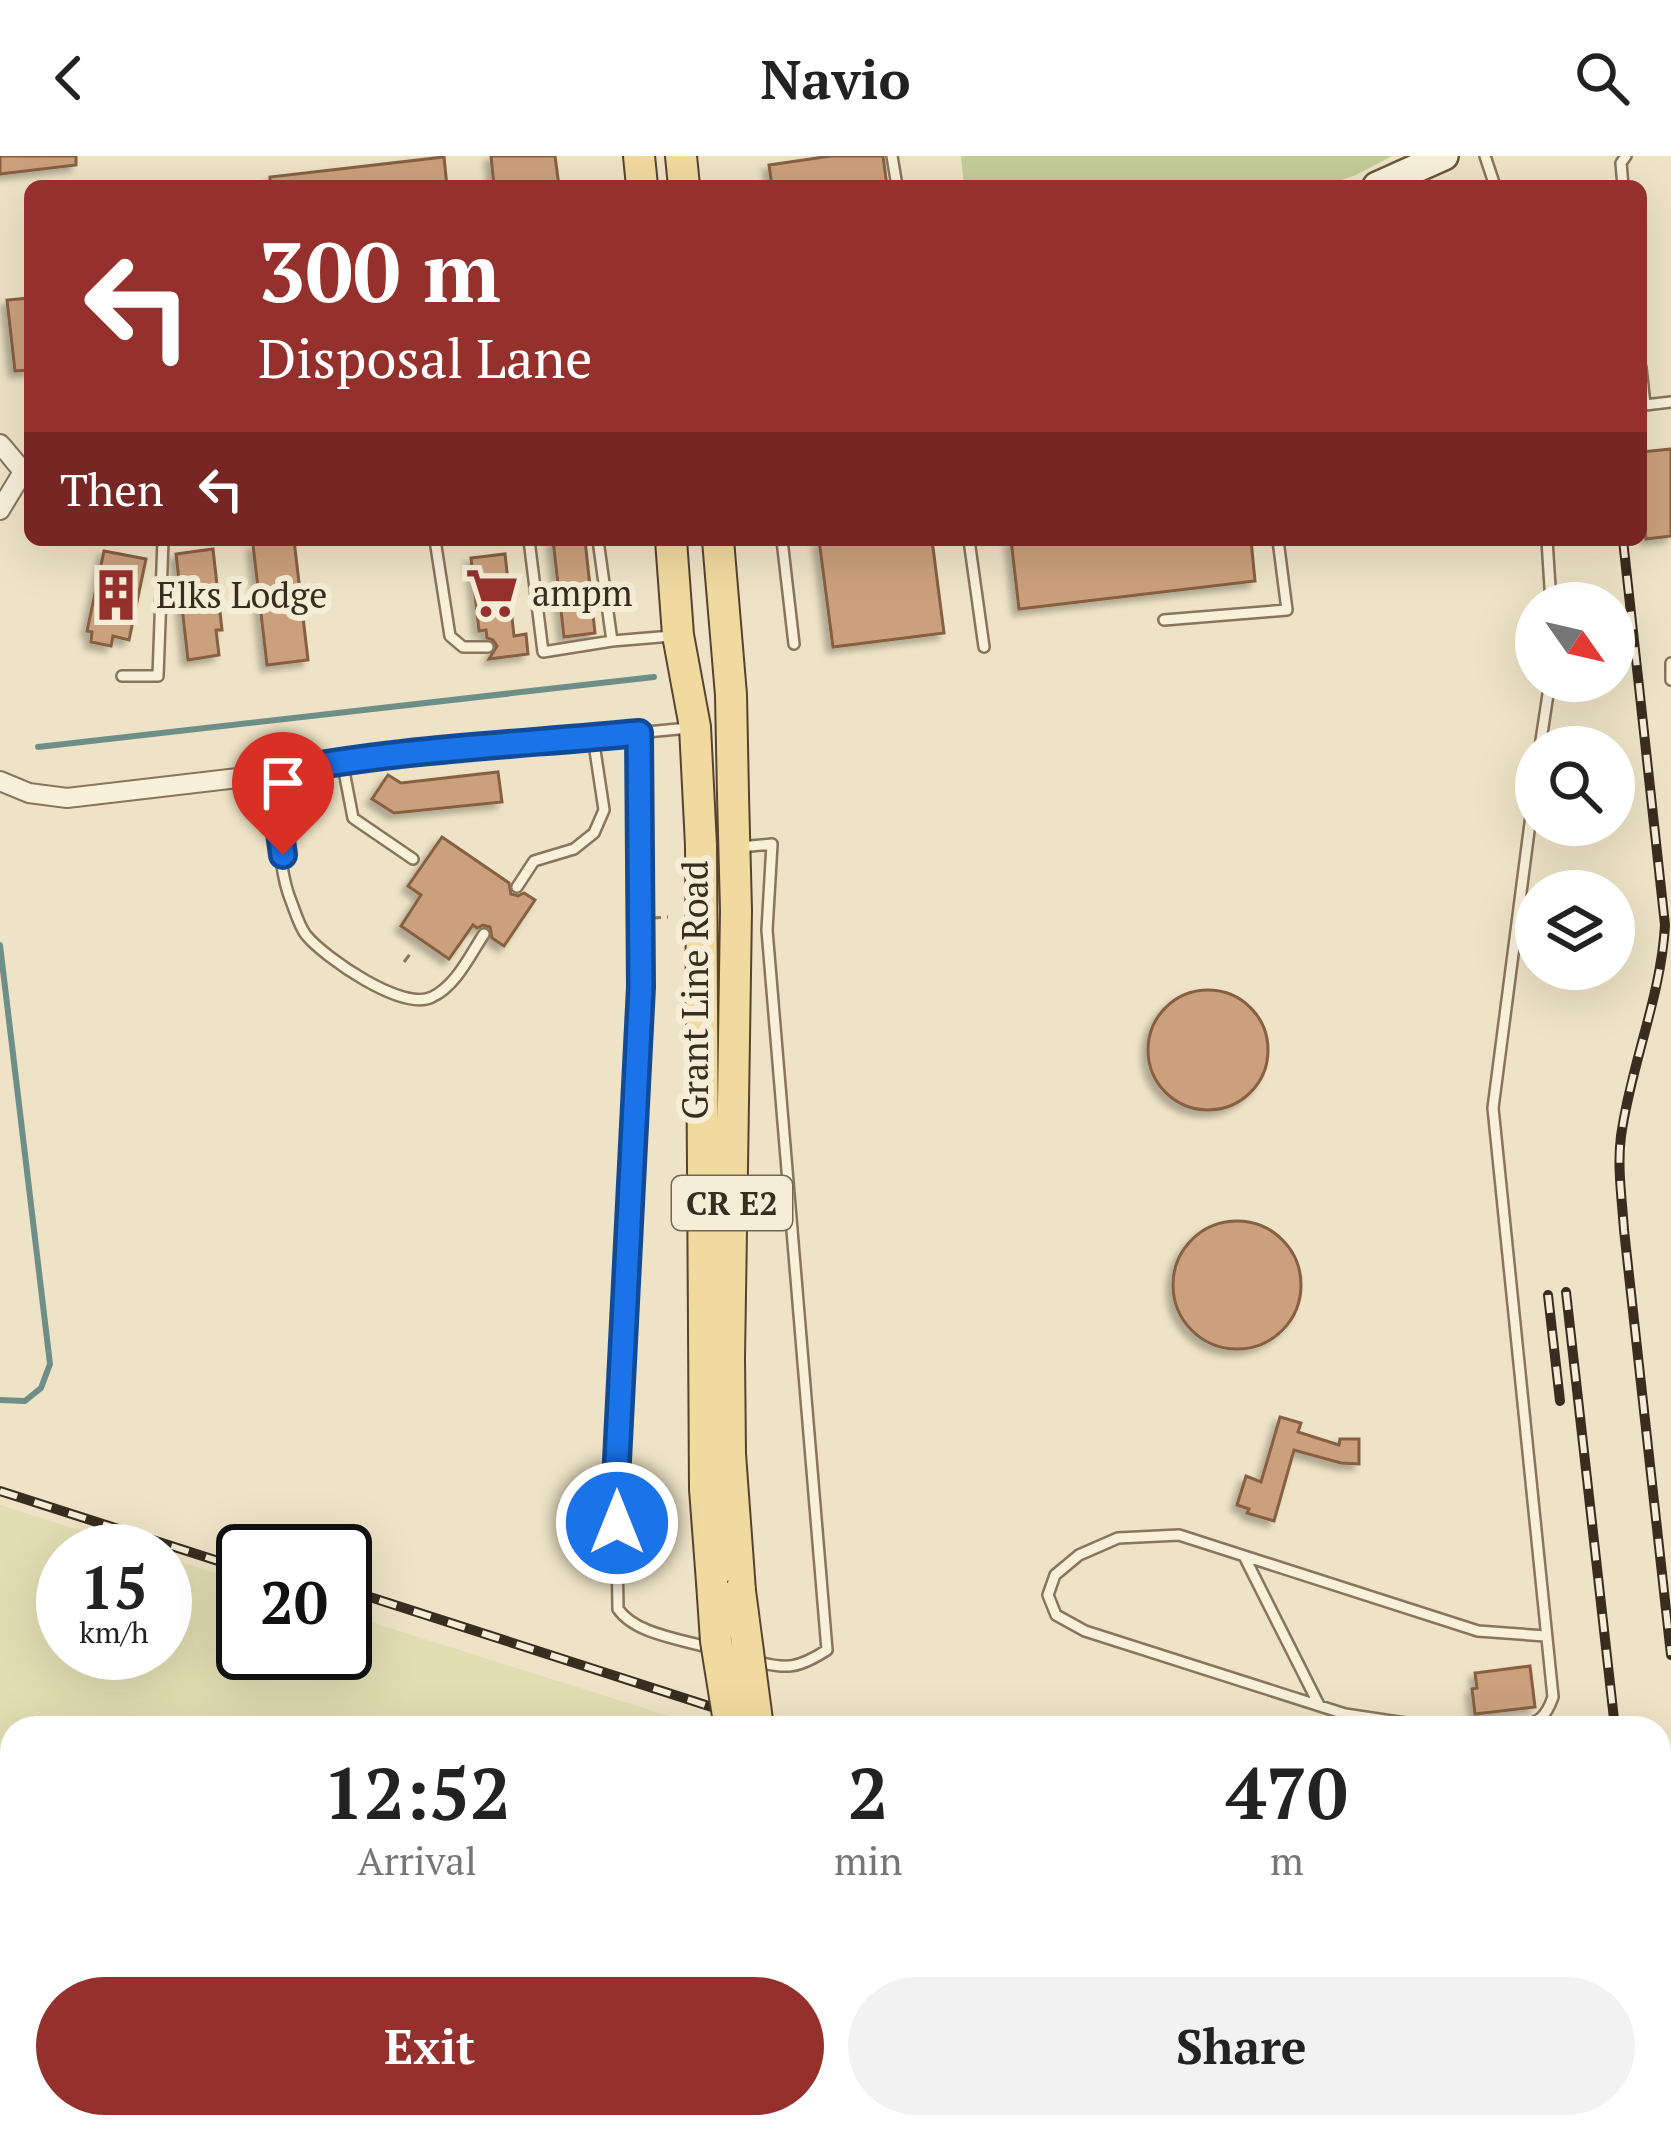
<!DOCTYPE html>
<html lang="en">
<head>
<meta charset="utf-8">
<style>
	body { margin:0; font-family:"PT Serif",serif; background:#f2f2f2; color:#222; height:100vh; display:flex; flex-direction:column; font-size:45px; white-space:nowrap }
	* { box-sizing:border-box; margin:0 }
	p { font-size:39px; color:#767676 }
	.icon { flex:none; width:66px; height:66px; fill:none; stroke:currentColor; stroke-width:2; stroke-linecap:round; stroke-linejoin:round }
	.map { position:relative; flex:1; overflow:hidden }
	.panel { position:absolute; left:0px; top:1560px; width:1671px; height:423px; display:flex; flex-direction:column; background:#fff; border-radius:36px 36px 0 0; box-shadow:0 12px 48px #0002 }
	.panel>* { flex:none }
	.top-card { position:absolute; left:24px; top:24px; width:1623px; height:366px; border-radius:18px; box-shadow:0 12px 48px #0002; background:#96302d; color:#fff; overflow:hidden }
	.needle { width:78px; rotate:124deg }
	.buttons { position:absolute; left:1515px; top:426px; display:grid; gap:24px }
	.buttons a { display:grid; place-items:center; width:120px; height:120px; border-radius:50%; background:#fff; box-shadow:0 12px 48px #0002; font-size:60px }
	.speed { position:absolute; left:36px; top:1368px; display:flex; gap:24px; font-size:60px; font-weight:700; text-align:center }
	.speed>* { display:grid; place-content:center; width:156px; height:156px; border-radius:50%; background:#fff; box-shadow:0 12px 48px #0002; line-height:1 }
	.speed small { font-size:30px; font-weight:400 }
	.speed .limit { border:6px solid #111; border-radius:18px; background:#fff; color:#111 }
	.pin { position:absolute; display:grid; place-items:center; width:102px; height:102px; color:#fff; margin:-123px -51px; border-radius:50% 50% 50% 0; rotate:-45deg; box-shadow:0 0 12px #0007 }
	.pin .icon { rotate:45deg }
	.me { position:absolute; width:132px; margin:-66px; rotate:0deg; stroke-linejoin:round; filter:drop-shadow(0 0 9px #0008) }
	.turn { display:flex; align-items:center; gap:42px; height:252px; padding:0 36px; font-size:54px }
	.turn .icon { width:156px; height:156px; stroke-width:2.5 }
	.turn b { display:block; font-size:84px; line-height:102px }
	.then { display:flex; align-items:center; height:114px; padding:0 36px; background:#0003; gap:24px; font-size:45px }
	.eta { display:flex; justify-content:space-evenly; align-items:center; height:204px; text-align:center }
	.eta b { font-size:72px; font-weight:700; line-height:84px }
	.cta { display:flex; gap:24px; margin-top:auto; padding:24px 36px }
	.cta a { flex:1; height:138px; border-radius:72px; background:#96302d; color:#fff; font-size:48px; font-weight:700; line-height:138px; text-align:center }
	.cta a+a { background:#f2f2f2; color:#222 }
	header { display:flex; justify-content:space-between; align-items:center; height:156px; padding:0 36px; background:#fff; font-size:54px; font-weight:700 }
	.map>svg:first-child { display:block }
	.farmland { fill:#e3ddb3 }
	.green { fill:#c4cc99 }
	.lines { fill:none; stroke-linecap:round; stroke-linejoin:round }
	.stream { stroke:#6e8f88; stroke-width:6 }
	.building { fill:#cba07c; stroke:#876042; stroke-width:3; filter:url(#shadow) }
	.lane-casing { stroke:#88755c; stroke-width:14 }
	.street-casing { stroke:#88755c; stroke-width:22 }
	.secondary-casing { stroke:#6a563f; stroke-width:32 }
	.primary-casing { stroke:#564330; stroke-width:34 }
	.path { stroke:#88755c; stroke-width:3; stroke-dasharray:9 6; stroke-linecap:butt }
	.lane { stroke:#f8f0d9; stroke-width:9 }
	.street { stroke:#f8f0d9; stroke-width:18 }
	.secondary { stroke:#f8f0d9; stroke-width:27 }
	.primary { stroke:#f0da9f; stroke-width:30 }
	.rail-casing { stroke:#392d1f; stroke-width:10 }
	.rail { stroke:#f5edd5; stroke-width:6; stroke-dasharray:18; stroke-linecap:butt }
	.primary-bridge-casing { stroke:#564330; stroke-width:34; stroke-linecap:butt }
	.primary-bridge { stroke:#f0da9f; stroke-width:30 }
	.route-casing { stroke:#114b97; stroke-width:30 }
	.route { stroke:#1a73e8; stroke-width:21 }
	.labels { text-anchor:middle; stroke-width:12; stroke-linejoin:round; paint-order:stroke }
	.shield { fill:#f5edd5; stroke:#716756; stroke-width:3 }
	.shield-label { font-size:33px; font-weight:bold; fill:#392d1f }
	.poi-label { font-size:36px; fill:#392d1f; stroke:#f5edd5; text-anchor:start }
	.street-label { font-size:36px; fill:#392d1f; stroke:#f5edd5 }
</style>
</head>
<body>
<header><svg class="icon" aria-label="back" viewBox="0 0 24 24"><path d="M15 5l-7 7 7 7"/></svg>Navio<svg class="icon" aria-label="search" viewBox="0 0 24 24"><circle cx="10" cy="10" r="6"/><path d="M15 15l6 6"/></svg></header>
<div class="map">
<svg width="1671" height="1981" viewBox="0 0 1671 1981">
	<defs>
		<filter id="shadow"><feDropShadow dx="-5.5" dy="5.5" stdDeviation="3" flood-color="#0004"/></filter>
	</defs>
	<rect width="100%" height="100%" fill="#eee3c6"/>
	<path class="farmland" d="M0,1349L146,1395H63V1497H165V1401L243,1426V1497H345V1458L707,1572H12V1971H872L873,1981H0Z"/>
	<path class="green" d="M961,0H1392L1356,19L1325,30H1019L1013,28L964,30Z"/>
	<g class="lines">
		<path class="stream" d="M38,591L654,521
			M0,789L50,1208L41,1232L25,1245L0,1244"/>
	</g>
	<path class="building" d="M0,0H76V9L0,18Z
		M491,0H555L559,30H494Z
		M831,0H883L887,30H772L769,9Z
		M444,1L447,30H270V21Z
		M30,142V214L15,215L7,144Z
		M1671,293V380L1646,383L1641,340V296Z
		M294,384L308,504L267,509L253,389Z
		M553,384H585L595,477L564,481Z
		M819,384H932L944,477L833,491Z
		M1011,384H1251L1255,425L1019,453Z
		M213,393L222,474H216L219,499L188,504L176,398Z
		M104,395L146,403L129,484L113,480L111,490L91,486L92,476L87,475Z
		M505,398L514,480L526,478L528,498L489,503L497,490L493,484L487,482L486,474L479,475L471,402Z
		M498,616L502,646L394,657L372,643L388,619L401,627Z
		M442,681L509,727L511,738L518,740L524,737L535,744L504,790L492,782L490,771L483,769L477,772L473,769L449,803L401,770L421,739L408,730Z
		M1148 894a60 60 0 1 1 120 0a60 60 0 1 1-120 0Z
		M1173 1129a64 64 0 1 1 128 0a64 64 0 1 1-128 0Z
		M1280,1261L1301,1267L1298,1276L1339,1289L1340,1283H1359V1308L1341,1307L1294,1294L1274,1365L1247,1357L1249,1353L1237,1349L1246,1320L1261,1326Z
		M1530,1510L1535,1551L1475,1558L1472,1533L1477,1532L1475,1517Z"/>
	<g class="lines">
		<g class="lane-casing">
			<path id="lane" d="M892,0L897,30
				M1485,0L1495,30
				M1623,30L1621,7L1626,0
				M1641,212L1645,249L1671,246
				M435,384L450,480L463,491H488
				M529,384L543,496L612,485L598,384
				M782,384L794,488
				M969,384L984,491
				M1547,384L1551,447
				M1164,464L1287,454L1278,384
				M612,485L672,480
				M1671,507V524
				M122,520H158L163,384
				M639,577L641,831L616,1325L618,1453C635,1478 681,1483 710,1492
				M593,581L689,572
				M1540,591L1550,525
				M342,605L353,662L413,703
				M740,691L772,688L767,774L827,1494C799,1512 787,1514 755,1505
				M484,778C470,799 456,830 432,841C403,856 325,802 306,779C299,770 295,755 291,745C276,708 280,658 272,618C378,596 486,589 593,581L604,654L594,677L574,693L534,705L517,731
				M1244,1400L1319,1549
				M1439,1572L1345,1558L1085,1475L1056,1459L1048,1439L1055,1419L1079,1399L1118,1382L1179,1379L1478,1475L1545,1480
				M1520,1572C1540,1565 1546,1561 1553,1541L1493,952L1536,621
				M1659,1935L1671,1938
				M735,1971L738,1981
				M909,1971L910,1981
				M1249,1971L1265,1981
				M1169,1981L1175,1971"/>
		</g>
		<g class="street-casing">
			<path id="street" d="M0,288C10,298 18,313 30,319
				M0,354L23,316
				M0,625L29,637L67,642L272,618"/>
		</g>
		<g class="secondary-casing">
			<path id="secondary" d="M1377,30L1444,0"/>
		</g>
		<g class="primary-casing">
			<path id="primary" d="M639,0L642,30
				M681,0L684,30
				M671,384L678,479L695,571L701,689L705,1333L712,1426
				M718,384L731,539L733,639L736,754L729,1202L730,1298L740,1435
				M816,1971L819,1981
				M843,1971L846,1981"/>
		</g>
		<path class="path" d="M652,762L668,761
			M404,806L413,794"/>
		<use href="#lane" class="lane"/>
		<use href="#street" class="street"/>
		<use href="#secondary" class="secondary"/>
		<use href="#primary" class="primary"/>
		<g class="rail-casing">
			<path id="rail" d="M1623,384L1665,769C1661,841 1631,908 1621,980C1617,1011 1622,1043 1624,1074L1671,1499
				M1566,1136L1615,1572
				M1548,1139L1560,1245
				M0,1335L243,1413
				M345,1433L777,1572
				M1659,1685L1671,1703
				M1659,1854L1671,1858
				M1659,1967L1671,1971"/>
		</g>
		<use href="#rail" class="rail"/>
		<g class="primary-bridge-casing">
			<path id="primary-bridge" d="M712,1426L716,1485L730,1572
				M740,1435L758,1572"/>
		</g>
		<use href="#primary-bridge" class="primary-bridge"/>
	</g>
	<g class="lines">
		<g class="route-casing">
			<path id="route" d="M283,699L272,618C393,593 516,589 639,577L641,831L616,1324L617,1367"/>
		</g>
		<use href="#route" class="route"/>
	</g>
	<defs>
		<g id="supermarket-bare" transform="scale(4.14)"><path d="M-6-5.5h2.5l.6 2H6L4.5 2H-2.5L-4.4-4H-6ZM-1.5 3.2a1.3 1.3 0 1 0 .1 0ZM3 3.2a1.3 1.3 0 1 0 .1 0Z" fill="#96302d" stroke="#f5edd5" stroke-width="2.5" paint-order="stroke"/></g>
		<g id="building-bare" transform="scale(4.14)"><path d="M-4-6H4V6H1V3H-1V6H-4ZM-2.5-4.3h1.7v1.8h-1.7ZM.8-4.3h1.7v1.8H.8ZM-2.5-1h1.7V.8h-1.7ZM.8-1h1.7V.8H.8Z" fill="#96302d" stroke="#f5edd5" stroke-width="2.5" paint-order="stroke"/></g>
	</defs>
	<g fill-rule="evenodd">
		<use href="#supermarket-bare" x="492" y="437"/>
		<use href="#building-bare" x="116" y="439"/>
	</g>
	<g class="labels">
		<rect class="shield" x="672" y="1020" width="120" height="54" rx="9"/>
		<g class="shield-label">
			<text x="732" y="1059">CR E2</text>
		</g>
		<g class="poi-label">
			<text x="532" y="450">ampm</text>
			<text x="156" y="452">Elks Lodge</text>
		</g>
		<g class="street-label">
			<text transform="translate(695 834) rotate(-90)" y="13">Grant Line Road</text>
		</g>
	</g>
</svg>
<div class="buttons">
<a><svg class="needle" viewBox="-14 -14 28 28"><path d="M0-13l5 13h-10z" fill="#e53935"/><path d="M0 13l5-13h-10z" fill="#767676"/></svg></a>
<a><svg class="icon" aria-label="search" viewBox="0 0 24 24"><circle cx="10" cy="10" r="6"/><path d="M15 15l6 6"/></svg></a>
<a><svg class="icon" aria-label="layers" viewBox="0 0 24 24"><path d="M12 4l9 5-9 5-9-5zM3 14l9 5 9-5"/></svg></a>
</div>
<div class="speed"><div>15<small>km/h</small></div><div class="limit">20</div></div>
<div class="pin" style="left:283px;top:699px;background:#d93025"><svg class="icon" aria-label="arrive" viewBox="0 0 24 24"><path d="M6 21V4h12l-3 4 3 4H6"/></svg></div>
<svg class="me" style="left:617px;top:1367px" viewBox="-20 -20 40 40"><circle r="17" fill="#1a73e8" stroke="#fff" stroke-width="3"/><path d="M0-11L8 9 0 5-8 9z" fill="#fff"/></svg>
<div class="top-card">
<div class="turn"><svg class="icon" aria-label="left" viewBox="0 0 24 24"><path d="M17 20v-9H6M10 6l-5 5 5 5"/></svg><div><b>300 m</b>Disposal Lane</div></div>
<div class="then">Then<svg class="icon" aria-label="left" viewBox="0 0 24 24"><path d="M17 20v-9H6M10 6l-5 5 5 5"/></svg></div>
</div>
<section class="panel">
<div class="eta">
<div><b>12:52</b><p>Arrival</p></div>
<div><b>2</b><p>min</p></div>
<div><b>470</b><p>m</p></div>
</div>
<div class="cta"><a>Exit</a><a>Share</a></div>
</section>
</div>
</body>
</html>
